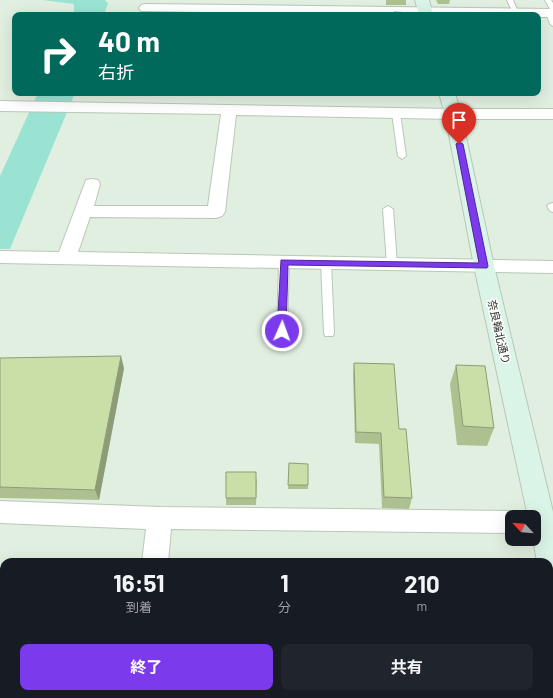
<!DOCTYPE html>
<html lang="ja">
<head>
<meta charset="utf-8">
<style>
	body { margin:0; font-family:Barlow,"Noto Sans JP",sans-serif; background:#20242c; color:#f1f3f6; height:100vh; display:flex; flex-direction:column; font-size:15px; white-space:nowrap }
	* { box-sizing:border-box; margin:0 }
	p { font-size:13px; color:#9ea1a6 }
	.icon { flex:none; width:22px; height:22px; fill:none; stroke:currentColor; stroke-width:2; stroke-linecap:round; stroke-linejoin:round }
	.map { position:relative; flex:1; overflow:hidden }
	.sheet { position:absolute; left:0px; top:558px; width:553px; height:140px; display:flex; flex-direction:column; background:#171b24; border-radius:12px 12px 0 0; box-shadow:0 4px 16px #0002 }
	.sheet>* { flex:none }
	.hud { position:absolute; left:12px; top:12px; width:529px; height:84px; border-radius:8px; box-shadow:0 4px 16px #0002; background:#00695c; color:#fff; overflow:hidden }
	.needle { width:26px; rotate:296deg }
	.controls { position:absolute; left:505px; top:510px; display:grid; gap:8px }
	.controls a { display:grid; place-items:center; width:36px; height:36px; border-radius:8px; background:#171b24; box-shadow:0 4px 16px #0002; font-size:20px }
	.pin { position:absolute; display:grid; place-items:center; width:34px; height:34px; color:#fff; margin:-41px -17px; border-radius:50% 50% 50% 0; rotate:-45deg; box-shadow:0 0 4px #0007 }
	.pin .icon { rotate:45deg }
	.me { position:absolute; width:44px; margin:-22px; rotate:2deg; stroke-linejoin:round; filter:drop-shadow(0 0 3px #0008) }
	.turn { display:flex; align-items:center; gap:14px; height:84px; padding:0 20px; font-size:18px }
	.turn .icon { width:52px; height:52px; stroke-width:2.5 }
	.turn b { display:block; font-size:28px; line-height:34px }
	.eta { display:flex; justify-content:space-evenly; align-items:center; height:68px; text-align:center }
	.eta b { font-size:24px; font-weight:700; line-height:28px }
	.cta { display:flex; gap:8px; margin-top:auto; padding:8px 20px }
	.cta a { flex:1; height:46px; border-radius:8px; background:#7c3aed; color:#fff; font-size:16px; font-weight:700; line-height:46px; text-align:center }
	.cta a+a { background:#20242c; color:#f1f3f6 }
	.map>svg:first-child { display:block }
	.water { fill:#9ae3d3 }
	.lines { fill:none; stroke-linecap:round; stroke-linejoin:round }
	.lane-casing { stroke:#b9c7b8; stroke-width:2 }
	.street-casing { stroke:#b9c7b8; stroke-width:2 }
	.secondary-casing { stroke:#b9c7b8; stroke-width:2 }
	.lane { fill:#fff; fill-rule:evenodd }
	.street { fill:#fff; fill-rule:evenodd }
	.secondary { fill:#dbf4e8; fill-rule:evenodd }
	.wall { fill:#aec090 }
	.shaded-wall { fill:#8d9c76 }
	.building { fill:#cadfa8; stroke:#8d9c76 }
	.route { fill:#7c3aed; stroke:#51269a }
	.labels { text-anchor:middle; stroke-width:3; stroke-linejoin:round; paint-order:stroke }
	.street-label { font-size:11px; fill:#2f352f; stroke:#fff }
</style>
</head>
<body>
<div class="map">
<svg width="553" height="698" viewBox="0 0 553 698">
	<rect width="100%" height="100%" fill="#e1efe0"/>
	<path class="water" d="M42,0H105L108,3L104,15H74V4Z
		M38,93H75L10,249H0V176Z"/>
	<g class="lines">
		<g class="lane-casing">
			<path id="lane" d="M507,0H513L518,12L517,13H513Z
				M545,0H551L553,3V12H551L553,15V26L550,24L546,13L551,11Z
				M393,111H396L400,113L406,156L402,159L398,156L392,113Z
				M553,203V212L550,211L547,206L549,204Z
				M388,206L393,209L397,264L392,267L387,264L383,209Z
				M284,259L289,262L287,331L286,334H278L277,331L279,262Z
				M326,260L331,263L334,333L333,336H325L324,333L321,263Z"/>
		</g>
		<g class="street-casing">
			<path id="street" d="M145,4L553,9V17H538V15H405L141,11L139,8L141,5Z
				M0,101L453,109H553V119H453L236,115L225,212L222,216L216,218L90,217L78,252L553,261V273L0,263V251L59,252L86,180L92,179L98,180L100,184L94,206H208L221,114L0,111Z
				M0,501L160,507L512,511L521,514L522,517H512V533L171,529L168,562H142L146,529L0,523Z"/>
		</g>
		<g class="secondary-casing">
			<path id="secondary" d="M415,0H429L433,15H419Z
				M439,93H455L461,114L494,266L553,512V583L549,582V562H537L533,539H534V517H528L474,266L445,114Z"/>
		</g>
		<use href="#lane" class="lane"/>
		<use href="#street" class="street"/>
		<use href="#secondary" class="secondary"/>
	</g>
	<path class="wall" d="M386,0H406V5H386Z
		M436,0H450L449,4H438Z
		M0,358L124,368L99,500L0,498Z
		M354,363L399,429L412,498L409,509L382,508L379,444L355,443L353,374Z
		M456,365L494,428L487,446L457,445L450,384Z
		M289,463L308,485V489H288Z
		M257,479L256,505H226V498Z
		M212,694H254V695H212Z
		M264,694H324L323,698H297L264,695Z"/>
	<path class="shaded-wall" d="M121,356L124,368L99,500L95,490Z"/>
	<path class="building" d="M394,12L413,13L414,15H394Z
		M121,356L95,490L0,487V358Z
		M354,363L394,364L399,429H406L412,498L384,497L381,433L356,432Z
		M456,365L485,366L494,428L463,426Z
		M289,463L308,464V485H288Z
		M226,472H256V498H226Z"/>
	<path class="route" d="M459,142L463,144L488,266L487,268L288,265L286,331L285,333H279L277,331L281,260L479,263L456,144Z"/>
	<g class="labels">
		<g class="street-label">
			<text transform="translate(499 332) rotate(77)" y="4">奈良輪北通り</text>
		</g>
	</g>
</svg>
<div class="controls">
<a><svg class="needle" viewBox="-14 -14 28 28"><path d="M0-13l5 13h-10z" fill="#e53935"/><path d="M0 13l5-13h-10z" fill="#9ea1a6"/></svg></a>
</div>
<div class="pin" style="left:459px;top:144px;background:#d93025"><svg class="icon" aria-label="arrive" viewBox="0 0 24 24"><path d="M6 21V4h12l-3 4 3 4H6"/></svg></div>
<svg class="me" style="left:282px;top:331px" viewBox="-20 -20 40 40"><circle r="17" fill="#7c3aed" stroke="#fff" stroke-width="3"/><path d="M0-11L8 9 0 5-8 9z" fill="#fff"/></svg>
<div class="hud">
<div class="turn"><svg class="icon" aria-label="right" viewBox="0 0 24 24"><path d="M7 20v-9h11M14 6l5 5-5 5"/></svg><div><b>40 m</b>右折</div></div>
</div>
<section class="sheet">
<div class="eta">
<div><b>16:51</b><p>到着</p></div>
<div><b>1</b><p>分</p></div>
<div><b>210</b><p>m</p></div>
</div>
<div class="cta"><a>終了</a><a>共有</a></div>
</section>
</div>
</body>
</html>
